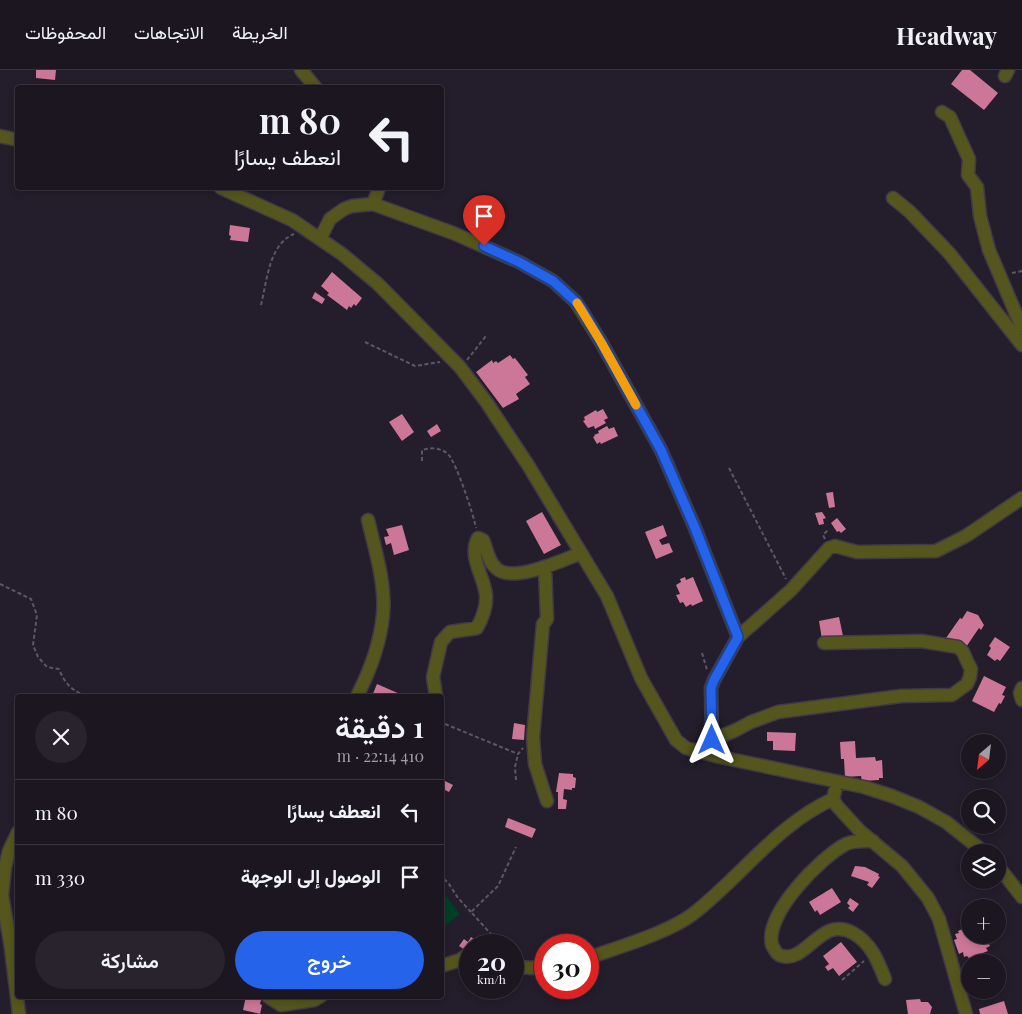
<!DOCTYPE html>
<html lang="ar">
<head>
<meta charset="utf-8">
<style>
	body { margin:0; font-family:"Playfair Display",Vazirmatn,serif; background:#28232d; color:#f1f3f6; direction:rtl; height:100vh; display:flex; flex-direction:column; font-size:19px; white-space:nowrap }
	* { box-sizing:border-box; margin:0 }
	p { font-size:16px; color:#a09fa5 }
	.icon { flex:none; width:28px; height:28px; fill:none; stroke:currentColor; stroke-width:2; stroke-linecap:round; stroke-linejoin:round }
	.map { position:relative; flex:1; overflow:hidden; direction:ltr }
	.panel { position:absolute; left:15px; top:624px; width:429px; height:305px; display:flex; flex-direction:column; background:#1b1620; border-radius:5px; box-shadow:0 2px 8px #0003,0 0 0 1px #39353e; direction:rtl }
	.panel>* { flex:none }
	.hud { position:absolute; left:15px; top:15px; width:429px; height:105px; border-radius:5px; box-shadow:0 2px 8px #0003,0 0 0 1px #39353e; direction:rtl; background:#1b1620; color:#f1f3f6; overflow:hidden }
	.needle { width:32px; rotate:208deg }
	.controls { position:absolute; left:961px; top:664px; display:grid; gap:10px }
	.controls a { display:grid; place-items:center; width:45px; height:45px; border-radius:50%; background:#1b1620; box-shadow:0 2px 8px #0003,0 0 0 1px #39353e; font-size:25px }
	.speed { position:absolute; left:459px; top:864px; display:flex; gap:10px; font-size:25px; font-weight:700; text-align:center }
	.speed>* { display:grid; place-content:center; width:65px; height:65px; border-radius:50%; background:#1b1620; box-shadow:0 2px 8px #0003,0 0 0 1px #39353e; line-height:1 }
	.speed small { font-size:12px; font-weight:400 }
	.speed .limit { border:8px solid #d22; background:#fff; color:#111 }
	.pin { position:absolute; display:grid; place-items:center; width:42px; height:42px; color:#fff; margin:-51px -21px; border-radius:50% 50% 50% 0; rotate:-45deg; box-shadow:0 0 5px #0007 }
	.pin .icon { rotate:45deg }
	.me { position:absolute; width:55px; margin:-28px; rotate:0deg; stroke-linejoin:round; filter:drop-shadow(0 0 4px #0008) }
	.turn { display:flex; align-items:center; gap:18px; height:105px; padding:0 20px; font-size:22px }
	.turn .icon { width:65px; height:65px; stroke-width:2.5 }
	.turn b { display:block; font-size:35px; line-height:42px }
	.round { display:grid; place-items:center; flex:none; width:52px; height:52px; border-radius:26px; background:#28232d }
	.overview { display:flex; align-items:center; justify-content:space-between; height:85px; padding:0 20px }
	h1 { font-size:30px; font-weight:600; line-height:38px }
	.cta { display:flex; gap:10px; margin-top:auto; padding:10px 20px }
	.cta a { flex:1; height:58px; border-radius:30px; background:#2563eb; color:#fff; font-size:20px; font-weight:600; line-height:58px; text-align:center }
	.cta a+a { background:#28232d; color:#f1f3f6 }
	ul { padding:0; list-style:none }
	li { display:flex; align-items:center; gap:15px; height:65px; padding:0 20px; border-top:1px solid #39353e }
	li div { flex:1 }
	li b { display:block; font-size:19px }
	li em { font-style:normal }
	header { display:flex; align-items:center; gap:30px; box-sizing:border-box; height:70px; padding:0 25px; background:#1b1620; border-bottom:1px solid #39353e }
	header strong { font-size:24px }
	nav { display:flex; gap:28px; margin-inline-start:auto; font-size:18px }
	.map>svg:first-child { display:block }
	.green { fill:#004024 }
	.building { fill:#cd7798 }
	.lines { fill:none; stroke-linecap:round; stroke-linejoin:round }
	.minor-casing { stroke:#403a47; stroke-width:15 }
	.path { stroke:#5d5763; stroke-width:2; stroke-dasharray:4 2.5; stroke-linecap:butt }
	.minor { stroke:#55561d; stroke-width:12 }
	.route-casing { stroke:#184099; stroke-width:12 }
	.route { stroke:#2563eb; stroke-width:9 }
	.slow { stroke:#f59e0b; stroke-width:9 }
</style>
</head>
<body>
<header>
<strong>Headway</strong>
<nav><a>الخريطة</a><a>الاتجاهات</a><a>المحفوظات</a></nav>
</header>
<div class="map">
<svg width="1022" height="944" viewBox="0 0 1022 944">
	<rect width="100%" height="100%" fill="#241d2b"/>
	<path class="green" d="M446,826L460,844L441,859V829Z"/>
	<path class="building" d="M36,0H56L55,10L36,8Z
		M962,0H970L998,23L984,40L951,14Z
		M230,155L250,158L248,172L230,170L231,166L229,165Z
		M332,202L362,228L356,236L354,234L351,238L349,236L347,240L327,225L329,223L321,216Z
		M315,222L325,229L322,234L312,228Z
		M510,285L513,289L515,288L528,305L525,307L530,314L516,324L519,329L503,338L476,302L492,290L493,293L496,291L498,293Z
		M603,339L608,348L604,350L606,353L595,359L594,356L588,358L583,351L585,350L584,347L596,340L597,342Z
		M402,344L414,362L402,371L389,352Z
		M437,354L441,361L431,367L427,361Z
		M607,356L609,359L614,357L618,366L601,374L600,372L597,374L593,367L595,366L594,365L599,363L598,361Z
		M833,422L835,437L829,438L826,423Z
		M542,442L561,475L544,484L526,451Z
		M822,442L826,448L823,449L824,454L819,455L815,443Z
		M837,448L846,459L841,463L839,461L837,462L831,453Z
		M402,455L409,480L394,485L391,473L386,475L384,467L389,466L386,459Z
		M663,455L667,466L659,470L662,475L669,473L673,482L656,489L645,462Z
		M685,507L686,510L693,507L703,531L692,536L691,534L686,537L683,532L680,533L676,525L680,524L676,515L681,512L680,509Z
		M967,541L978,545L984,555L981,560L979,558L964,580L946,568L960,548L962,549Z
		M839,547L843,566L822,569L819,551Z
		M995,567L1010,577L1000,591L997,589L995,591L987,585L991,578L989,576Z
		M984,606L1006,617L1002,625L1005,626L1001,634L999,633L994,642L972,631Z
		M377,614L400,624L399,626H372Z
		M514,653L525,655L524,670L512,669Z
		M767,662L796,663L795,681L773,680V671H767Z
		M855,671L856,688L875,687L876,691L882,690L883,708H879V710L862,711L861,706L845,707L844,689H841L840,672Z
		M559,703L573,704V707L576,708L575,718H572V720L564,719L563,729L567,730L566,739H558V722H556Z
		M445,711L453,715L449,722L441,718Z
		M508,748L536,759L532,768L505,757Z
		M855,796L865,797L879,804L878,806L880,807L872,818L867,815L869,812L851,806Z
		M832,818L841,832L820,845L817,840L815,842L809,832Z
		M850,828L859,834L853,842L848,838L850,836L847,833Z
		M970,856V865H985L990,876L986,878L988,881L969,888L967,886L964,887L963,882L959,884L954,870L957,869L955,864L959,863L958,861Z
		M471,867L477,871L474,875H470V879L467,877L465,880L459,876L464,869L468,872Z
		M841,872L857,892L839,906L833,898L828,901L825,897L829,894L823,886Z
		M246,926H259L258,929L261,930L260,934L262,935L260,944L243,940Z
		M920,929L921,932H928L932,937L930,944H908L906,930Z
		M1004,931L1008,944H980L979,939Z"/>
	<g class="lines">
		<g class="minor-casing">
			<path id="minor" d="M301,0L316,18
				M1005,6L1008,0
				M942,42L950,47L969,89L968,105L977,117L980,146L989,180L1022,258
				M0,66L18,70
				M221,118L292,150L342,184L378,214L460,297L487,333L528,395L607,526L641,608L676,670L686,678L720,687L864,717L892,726L919,737L946,752L984,782
				M893,128L910,142L950,184L1022,275
				M373,134L379,118
				M320,169L330,149L344,139L352,136L373,134L453,163L519,192L553,211L576,232L601,272L661,380L695,458L738,567
				M545,497L547,549L543,554L533,667L535,694L547,731
				M1022,618L1020,623L1022,630
				M357,626C370,601 380,574 383,545C386,515 375,479 368,450
				M436,626L433,607L441,572L450,562L477,558C483,547 487,537 486,525C484,506 468,487 478,468L483,470C487,479 488,491 496,498C512,514 563,490 581,483
				M712,670L711,618L714,610L738,567L791,520L829,478L835,476L857,482L936,481L966,466L1022,428
				M704,682L712,670L736,660L751,652L778,642L901,626L952,625L967,614L970,607L971,599L967,591L963,582L958,577L921,571L824,573
				M835,721L833,729L837,736L860,761L902,796L928,828L939,849L966,944
				M18,762L9,781L5,797L2,825L11,878L19,944
				M873,771C864,771 855,770 846,774C821,787 764,844 772,875C774,879 777,885 782,886C807,893 821,845 853,863C871,873 878,891 885,909
				M998,796L1022,827
				M588,888C618,877 668,863 693,844C742,806 776,755 833,729
				M441,896L460,890L470,883
				M512,896L531,898L545,896
				M267,926L281,935L314,930L321,926"/>
		</g>
		<path class="path" d="M1012,203L1022,201
			M261,235C267,211 269,174 294,164
			M365,272L415,296L440,292
			M467,290L486,266
			M422,391V380C431,377 441,378 448,384C456,392 474,446 476,458
			M729,398L786,509
			M825,469L823,465L828,460
			M0,514L31,529L37,545L33,575L38,587L47,597L59,599C64,612 71,620 84,625L83,626
			M702,583L707,600
			M445,654L518,684L523,678
			M516,710L515,697L518,684
			M444,809L449,814L458,828L471,842
			M501,875L471,842L498,816L516,777
			M842,910L864,891"/>
		<use href="#minor" class="minor"/>
	</g>
	<g class="lines">
		<g class="route-casing">
			<path id="route" d="M484,176L519,192L553,211L576,232L581,238L601,272L661,380L695,458L738,567L714,610L711,618L712,670"/>
		</g>
		<use href="#route" class="route"/>
		<path class="slow" d="M577,233L601,272L636,335"/>
	</g>
</svg>
<div class="controls">
<a><svg class="needle" viewBox="-14 -14 28 28"><path d="M0-13l5 13h-10z" fill="#e53935"/><path d="M0 13l5-13h-10z" fill="#a09fa5"/></svg></a>
<a><svg class="icon" aria-label="search" viewBox="0 0 24 24"><circle cx="10" cy="10" r="6"/><path d="M15 15l6 6"/></svg></a>
<a><svg class="icon" aria-label="layers" viewBox="0 0 24 24"><path d="M12 4l9 5-9 5-9-5zM3 14l9 5 9-5"/></svg></a>
<a>+</a>
<a>−</a>
</div>
<div class="speed"><div>20<small>km/h</small></div><div class="limit">30</div></div>
<div class="pin" style="left:484px;top:176px;background:#d93025"><svg class="icon" aria-label="arrive" viewBox="0 0 24 24"><path d="M6 21V4h12l-3 4 3 4H6"/></svg></div>
<svg class="me" style="left:712px;top:670px" viewBox="-20 -20 40 40"><path d="M0-17L14 15 0 8-14 15z" fill="#2563eb" stroke="#fff" stroke-width="4"/></svg>
<div class="hud">
<div class="turn"><svg class="icon" aria-label="left" viewBox="0 0 24 24"><path d="M17 20v-9H6M10 6l-5 5 5 5"/></svg><div><b>80 m</b>انعطف يسارًا</div></div>
</div>
<section class="panel">
<div class="overview"><div><h1>1 دقيقة</h1><p>410 m · 22:14</p></div><a class="round"><svg class="icon" aria-label="close" viewBox="0 0 24 24"><path d="M6 6l12 12M18 6L6 18"/></svg></a></div>
<ul>
<li><svg class="icon" aria-label="left" viewBox="0 0 24 24"><path d="M17 20v-9H6M10 6l-5 5 5 5"/></svg><div><b>انعطف يسارًا</b></div><em>80 m</em></li>
<li><svg class="icon" aria-label="arrive" viewBox="0 0 24 24"><path d="M6 21V4h12l-3 4 3 4H6"/></svg><div><b>الوصول إلى الوجهة</b></div><em>330 m</em></li>
</ul>
<div class="cta"><a>خروج</a><a>مشاركة</a></div>
</section>
</div>
</body>
</html>
